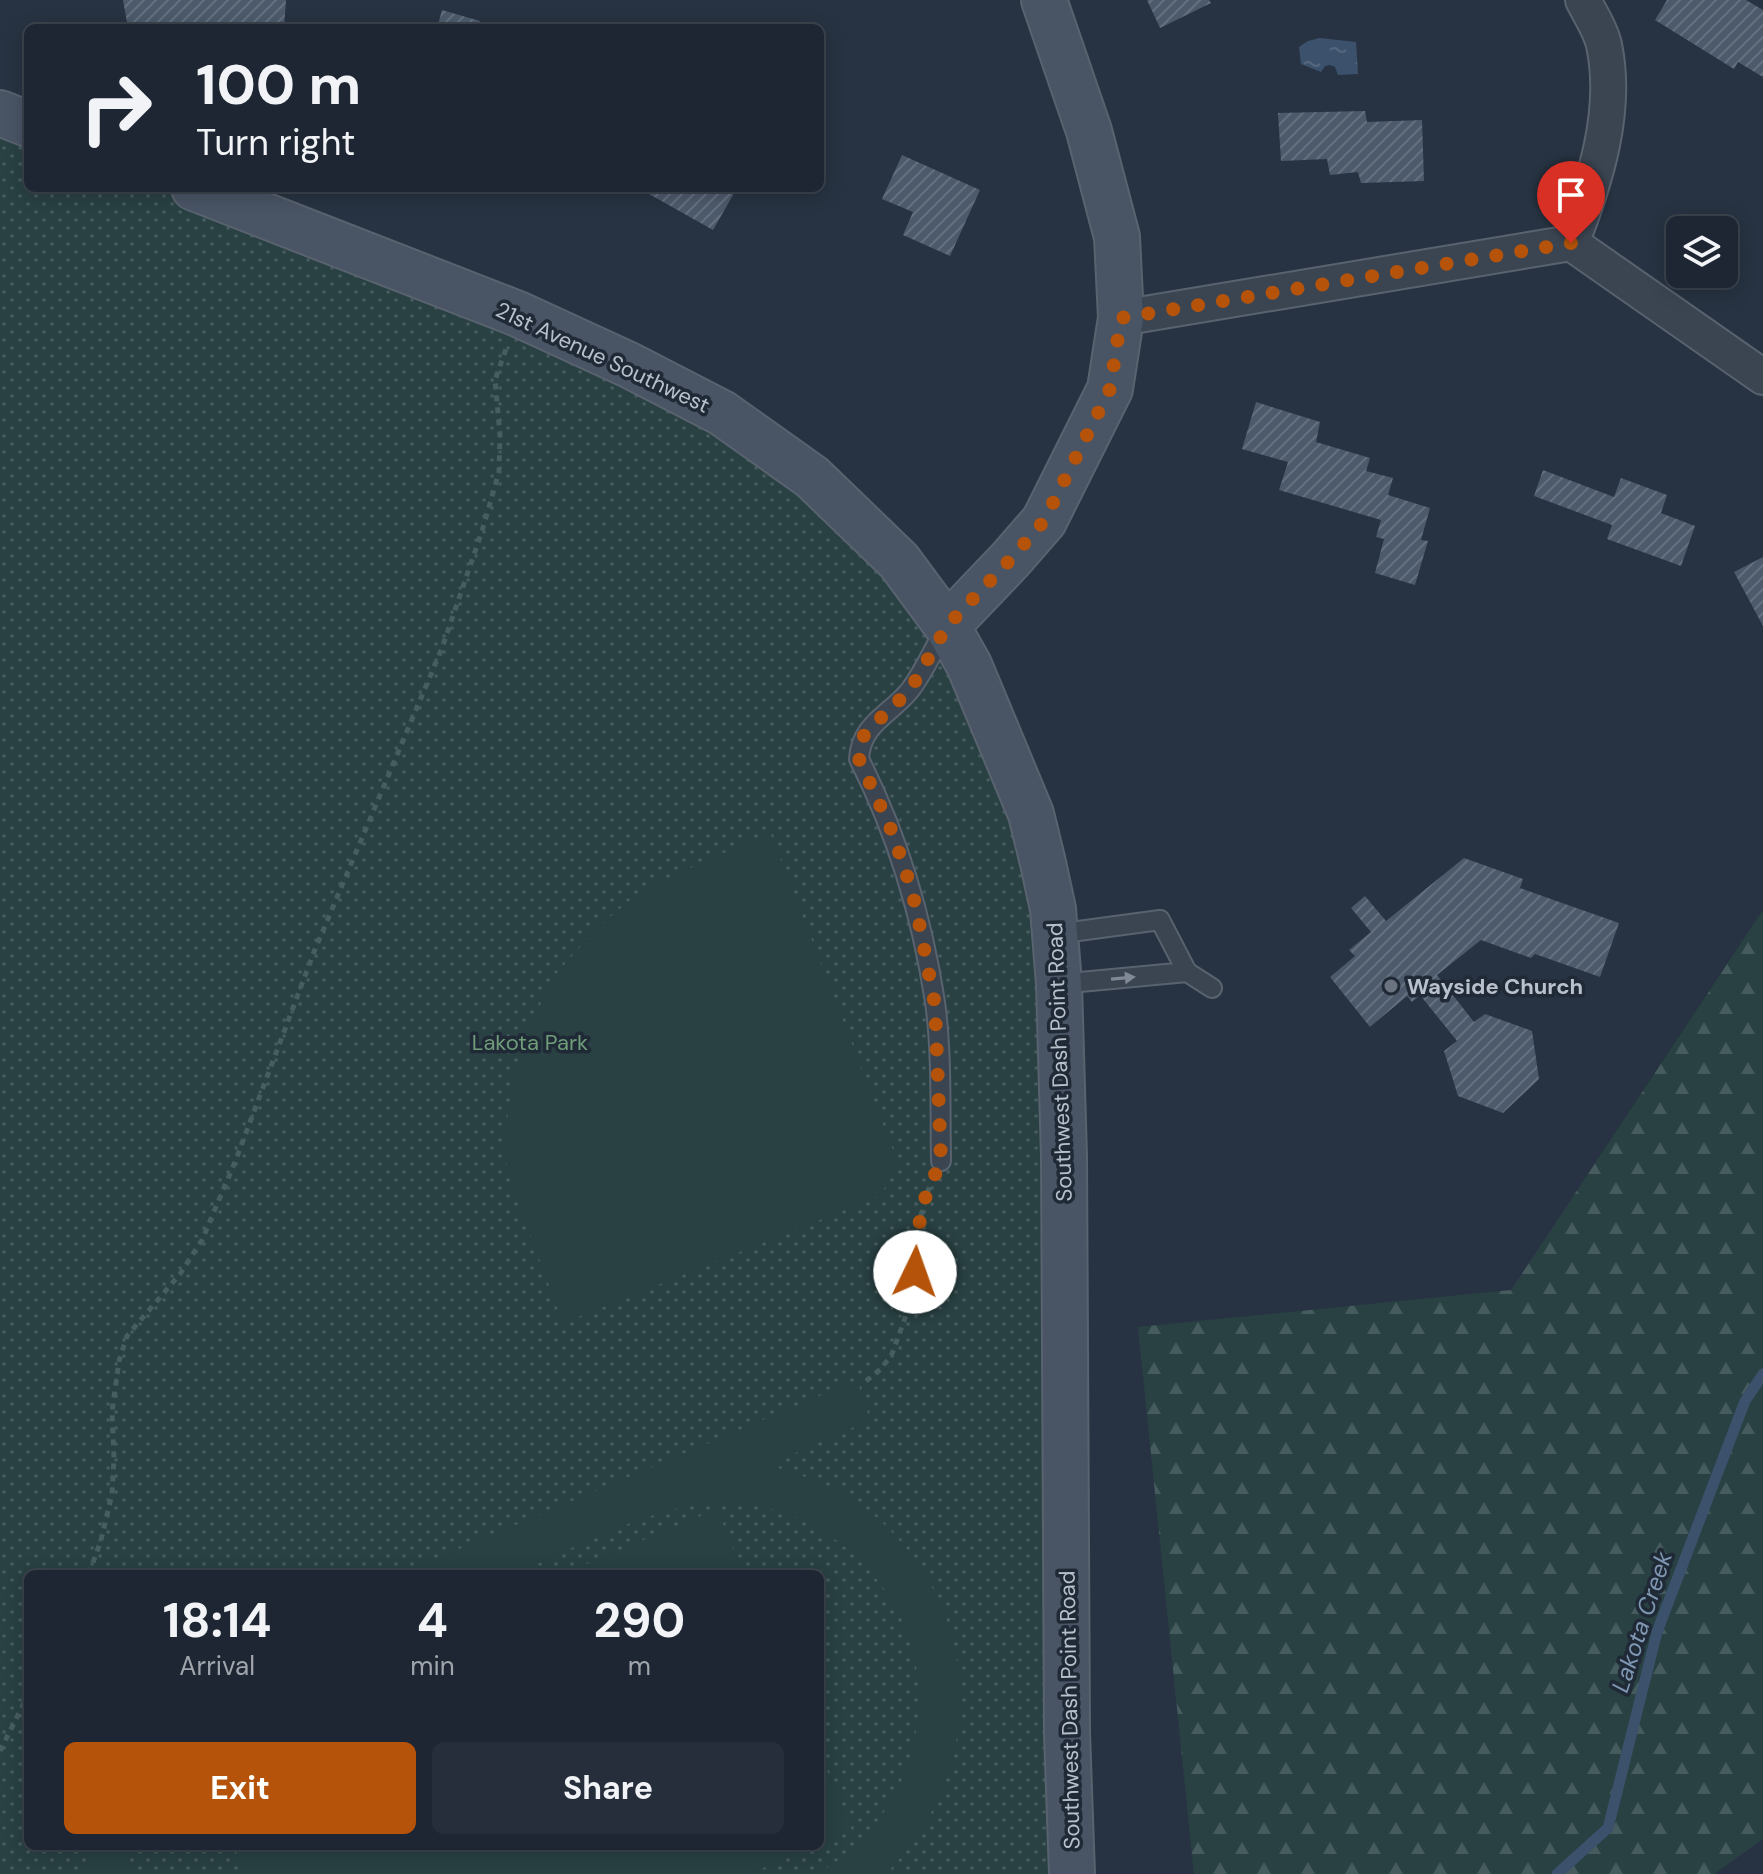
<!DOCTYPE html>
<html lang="en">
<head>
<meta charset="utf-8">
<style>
	body { margin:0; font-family:"DM Sans",sans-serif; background:#252e3a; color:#f1f3f6; height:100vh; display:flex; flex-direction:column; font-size:30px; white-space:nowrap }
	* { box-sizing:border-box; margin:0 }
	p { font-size:26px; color:#a0a5ac }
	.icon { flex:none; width:44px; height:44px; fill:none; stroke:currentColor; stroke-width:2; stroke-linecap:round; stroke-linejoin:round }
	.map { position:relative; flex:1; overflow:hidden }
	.sheet { position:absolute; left:24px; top:1570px; width:800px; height:280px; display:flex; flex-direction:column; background:#1d2632; border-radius:12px; box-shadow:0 4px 20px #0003,0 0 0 2px #3b434d }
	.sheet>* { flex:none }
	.top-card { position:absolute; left:24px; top:24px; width:800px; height:168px; border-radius:12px; box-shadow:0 4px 20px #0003,0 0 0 2px #3b434d; background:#1d2632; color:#f1f3f6; overflow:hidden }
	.tools { position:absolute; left:1666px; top:216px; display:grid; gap:16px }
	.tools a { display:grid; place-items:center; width:72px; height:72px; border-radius:12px; background:#1d2632; box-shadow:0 4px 20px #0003,0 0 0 2px #3b434d; font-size:40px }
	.pin { position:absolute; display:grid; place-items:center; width:68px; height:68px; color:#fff; margin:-82px -34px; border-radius:50% 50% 50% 0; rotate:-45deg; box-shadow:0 0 8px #0007 }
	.pin .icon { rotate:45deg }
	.me { position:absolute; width:88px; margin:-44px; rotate:3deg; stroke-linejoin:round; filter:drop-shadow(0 0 6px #0008) }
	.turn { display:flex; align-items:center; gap:28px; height:168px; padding:0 40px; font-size:36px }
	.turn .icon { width:104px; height:104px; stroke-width:2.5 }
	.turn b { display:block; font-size:56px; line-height:68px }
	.eta { display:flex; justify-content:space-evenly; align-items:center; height:136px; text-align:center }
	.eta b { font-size:48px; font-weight:700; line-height:56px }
	.button { display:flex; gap:16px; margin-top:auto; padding:16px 40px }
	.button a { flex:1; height:92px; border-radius:12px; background:#b45309; color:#fff; font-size:32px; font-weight:700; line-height:92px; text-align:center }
	.button a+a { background:#252e3a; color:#f1f3f6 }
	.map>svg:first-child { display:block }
	.grass { fill:url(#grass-dots); fill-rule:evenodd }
	.forest { fill:url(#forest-firs) }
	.pitch { fill:#294143 }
	.water { fill:url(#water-ripples) }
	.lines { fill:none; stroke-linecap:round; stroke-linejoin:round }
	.stream { stroke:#3c516b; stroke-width:11 }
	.building { fill:url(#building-hatch) }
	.service-casing { stroke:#59636f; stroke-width:22 }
	.minor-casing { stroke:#59636f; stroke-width:38 }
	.secondary-casing { stroke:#59636f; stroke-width:48 }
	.path { stroke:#475e60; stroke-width:5; stroke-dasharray:6 6; stroke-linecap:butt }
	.service { stroke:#3b4552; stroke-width:18 }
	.minor { stroke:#3b4552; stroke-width:34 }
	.secondary { stroke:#495465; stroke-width:44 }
	.oneway { fill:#808995 }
	.route { stroke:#b45309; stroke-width:14; stroke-dasharray:0 25.2 }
	.worship-dot { fill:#6b7280; stroke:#202a37; stroke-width:3 }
	.labels { text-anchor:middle; stroke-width:7; stroke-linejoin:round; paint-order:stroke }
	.street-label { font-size:22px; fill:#b8c0cc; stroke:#202a37 }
	.poi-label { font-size:22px; font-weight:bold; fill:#b8c0cc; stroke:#202a37; text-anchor:start }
	.park-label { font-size:22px; fill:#6f9d79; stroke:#202a37 }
	.water-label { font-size:24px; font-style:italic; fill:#7f97b3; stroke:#202a37 }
</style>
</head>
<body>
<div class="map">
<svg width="1763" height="1874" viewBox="0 0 1763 1874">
	<defs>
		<pattern id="grass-dots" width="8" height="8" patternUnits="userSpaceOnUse" patternTransform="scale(2)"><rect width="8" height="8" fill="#294143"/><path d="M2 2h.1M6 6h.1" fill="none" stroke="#465b5d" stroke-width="1.8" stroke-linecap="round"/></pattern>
		<pattern id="forest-firs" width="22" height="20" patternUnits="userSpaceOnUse" patternTransform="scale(2)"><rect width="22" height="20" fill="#294143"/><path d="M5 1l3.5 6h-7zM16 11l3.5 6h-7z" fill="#465b5d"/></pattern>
		<pattern id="water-ripples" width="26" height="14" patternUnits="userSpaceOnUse" patternTransform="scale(2)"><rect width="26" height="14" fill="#3c516b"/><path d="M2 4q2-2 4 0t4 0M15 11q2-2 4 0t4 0" fill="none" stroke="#56687f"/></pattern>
		<pattern id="building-hatch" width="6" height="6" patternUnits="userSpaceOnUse" patternTransform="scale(2)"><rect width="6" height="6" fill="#4d5a6b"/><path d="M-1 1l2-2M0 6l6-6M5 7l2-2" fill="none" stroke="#65707f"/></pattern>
	</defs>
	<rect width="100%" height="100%" fill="#273342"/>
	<path class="grass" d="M0,113L28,124V188H194L629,365L899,561L1031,814L1072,1874H0ZM28,1574H820V1846H28Z"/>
	<path class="forest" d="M1763,910V1839L1714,1874H1194L1138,1327L1511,1290Z"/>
	<path class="pitch" d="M770,832L896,1158L882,1195L563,1323L507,1172L506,1127L514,1076L531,1023L555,975L596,929L642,890Z
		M857,1380L870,1420L768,1465C807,1476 845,1490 876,1517C986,1614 987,1771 886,1874H816C894,1833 935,1736 913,1651C895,1581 834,1522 763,1507C688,1492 627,1524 560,1553C545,1559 525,1572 510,1574C498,1576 485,1574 473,1574C449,1574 425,1574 400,1574Z
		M717,1509L744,1574H563Z
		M820,1754L852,1830L820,1844Z
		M86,1846H128L127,1874H86Z
		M234,1846H815L749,1874H245Z"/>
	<path class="water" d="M1320,38L1356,42L1358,74L1338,75L1335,67L1330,65L1325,66L1321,72L1301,64L1299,47L1308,41Z"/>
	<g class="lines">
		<path class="stream" d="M1557,1874L1608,1828L1657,1632L1745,1401L1763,1374"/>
	</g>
	<path class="building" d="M123,0H286L284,28H128Z
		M1147,0H1209L1211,3L1160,28Z
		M1667,0H1746L1763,10V77L1738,62L1734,69L1655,20Z
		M442,10L480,21L477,28H437Z
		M1365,111L1367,122L1422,120L1424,181L1361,183L1358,172L1330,175L1327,159L1281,161L1278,113Z
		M902,155L980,190L950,256L903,235L913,212L882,199Z
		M652,188H737L713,230L649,194Z
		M1256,402L1320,422L1316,442L1370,458L1366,471L1393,478L1388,495L1430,508L1421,540L1428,541L1415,585L1375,573L1384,539L1376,537L1381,520L1279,490L1288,462L1242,449Z
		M1543,470L1614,497L1621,478L1667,495L1661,513L1695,526L1681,566L1607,539L1612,525L1534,496Z
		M1763,557V626L1734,572Z
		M1464,858L1523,879L1520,888L1619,923L1600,977L1535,954L1531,958L1481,940L1437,975L1474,1022L1485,1014L1532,1031L1539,1079L1503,1113L1458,1096L1444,1051L1457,1041L1420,995L1412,1002L1407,996L1370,1027L1330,977L1355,956L1349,950L1371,932L1351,908L1365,896L1386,921Z"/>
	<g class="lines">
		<g class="service-casing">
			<path id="service" d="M1056,934L1160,920L1187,972L1212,988
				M1059,984L1187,972
				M941,1161C940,1109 942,1053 935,1002C922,917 898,836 859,759C861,723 890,715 910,690C924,672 934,648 946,628"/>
		</g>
		<g class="minor-casing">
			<path id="minor" d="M1571,243C1595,182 1618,111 1604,45C1601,30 1590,14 1583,0
				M1121,318L1571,243L1763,377"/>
		</g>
		<g class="secondary-casing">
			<path id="secondary" d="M0,113L28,124
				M194,188L518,314L629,365L722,413L812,477L899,561L947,626L969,665L1031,814L1043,863L1053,909L1059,984L1064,1157L1067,1733L1072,1874
				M947,626L1010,560L1044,521L1110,389L1121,318L1117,237L1089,131L1044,0"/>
		</g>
		<path class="path" d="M866,1381L881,1369L892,1354L910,1304L915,1272L917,1233L926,1195L931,1184
			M89,1574L101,1540L112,1494L114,1458L112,1412L119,1361L127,1336L180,1274L202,1240L235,1162L314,952L442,648L482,531L499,472L500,435L495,380L506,349
			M0,1751L28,1695"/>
		<use href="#service" class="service"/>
		<use href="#minor" class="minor"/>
		<use href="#secondary" class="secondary"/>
	</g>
	<defs><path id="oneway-solid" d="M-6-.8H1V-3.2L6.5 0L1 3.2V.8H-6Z" transform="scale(2)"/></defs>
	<use class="oneway" href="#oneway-solid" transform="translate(1123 978) rotate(-5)"/>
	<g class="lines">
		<path class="route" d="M915,1272L917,1233L926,1195L941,1161L935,1005L916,907L905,869L890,827L859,759V747L865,733L910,690L947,626L1010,560L1044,521L1110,389L1121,318L1571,243"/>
	</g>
	<circle class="worship-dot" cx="1391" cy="986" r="8"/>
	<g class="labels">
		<g class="street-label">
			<text transform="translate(603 357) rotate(25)" y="8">21st Avenue Southwest</text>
			<text transform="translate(1059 1062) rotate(-92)" y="8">Southwest Dash Point Road</text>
			<text transform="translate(1069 1710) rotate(-91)" y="8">Southwest Dash Point Road</text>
		</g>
		<g class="poi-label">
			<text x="1407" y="994">Wayside Church</text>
		</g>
		<g class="park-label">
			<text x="530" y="1050">Lakota Park</text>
		</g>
		<g class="water-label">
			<text transform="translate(1642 1622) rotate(-72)" y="8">Lakota Creek</text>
		</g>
	</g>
</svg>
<div class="tools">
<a><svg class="icon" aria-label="layers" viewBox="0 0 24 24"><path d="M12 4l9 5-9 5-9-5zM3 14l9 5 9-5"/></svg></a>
</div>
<div class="pin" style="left:1571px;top:243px;background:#d93025"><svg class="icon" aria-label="arrive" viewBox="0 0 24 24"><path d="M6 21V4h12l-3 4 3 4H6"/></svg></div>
<svg class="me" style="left:915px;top:1272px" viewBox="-20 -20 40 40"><circle r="19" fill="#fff"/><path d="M0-13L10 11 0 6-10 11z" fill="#b45309"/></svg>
<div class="top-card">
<div class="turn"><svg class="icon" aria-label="right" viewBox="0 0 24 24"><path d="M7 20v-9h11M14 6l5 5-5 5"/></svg><div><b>100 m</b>Turn right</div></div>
</div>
<section class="sheet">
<div class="eta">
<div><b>18:14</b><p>Arrival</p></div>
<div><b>4</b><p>min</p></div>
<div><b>290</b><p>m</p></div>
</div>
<div class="button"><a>Exit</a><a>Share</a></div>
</section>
</div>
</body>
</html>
